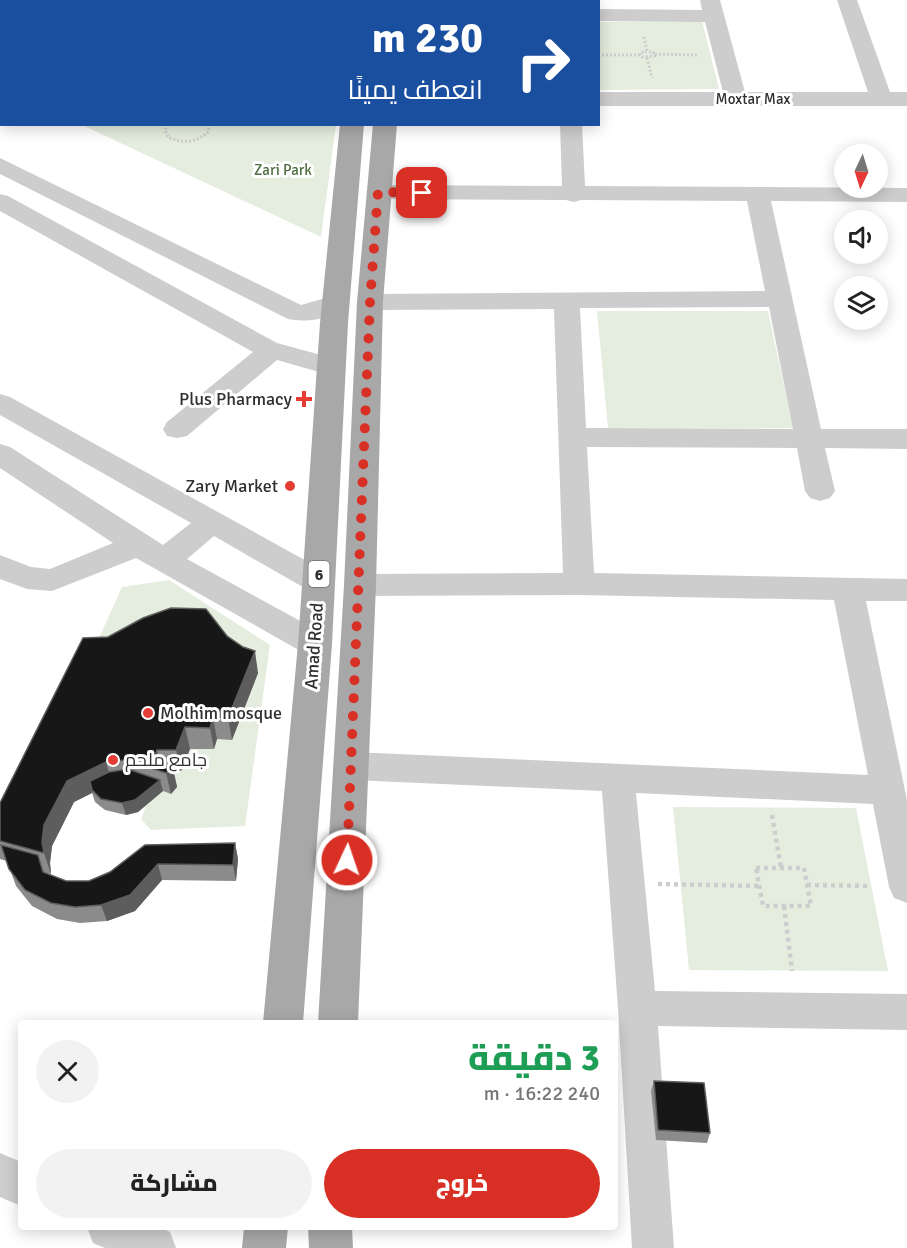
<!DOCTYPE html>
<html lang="ar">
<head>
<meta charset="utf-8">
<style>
	body { margin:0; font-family:Signika,Cairo,sans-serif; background:#f2f2f2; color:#222; direction:rtl; height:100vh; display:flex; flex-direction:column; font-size:22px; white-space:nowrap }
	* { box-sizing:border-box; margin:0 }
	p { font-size:20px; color:#767676 }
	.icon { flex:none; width:33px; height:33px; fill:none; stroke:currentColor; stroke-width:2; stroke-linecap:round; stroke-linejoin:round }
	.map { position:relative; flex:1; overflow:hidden; direction:ltr }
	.side { position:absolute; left:18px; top:1020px; width:600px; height:210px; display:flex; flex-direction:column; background:#fff; border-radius:6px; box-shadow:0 3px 15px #0003; direction:rtl }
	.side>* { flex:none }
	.top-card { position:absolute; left:0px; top:0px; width:600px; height:126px; box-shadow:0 3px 15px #0003; direction:rtl; background:#1a4fa0; color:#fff; overflow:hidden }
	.needle { width:39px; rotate:184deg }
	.buttons { position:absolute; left:834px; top:144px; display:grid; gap:12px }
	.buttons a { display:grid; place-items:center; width:54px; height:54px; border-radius:50%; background:#fff; box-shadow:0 3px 15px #0003; font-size:30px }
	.pin { position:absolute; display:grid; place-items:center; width:51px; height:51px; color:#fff; margin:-26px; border-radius:12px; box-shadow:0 3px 9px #0006 }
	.me { position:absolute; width:66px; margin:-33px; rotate:3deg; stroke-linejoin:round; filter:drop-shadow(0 0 4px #0008) }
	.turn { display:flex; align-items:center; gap:21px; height:126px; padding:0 18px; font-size:27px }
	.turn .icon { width:78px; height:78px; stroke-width:2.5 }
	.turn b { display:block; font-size:42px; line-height:51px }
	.round { display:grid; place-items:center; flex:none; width:63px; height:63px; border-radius:32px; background:#f2f2f2 }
	.summary { display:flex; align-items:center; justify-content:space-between; height:102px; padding:0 18px }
	h1 { font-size:36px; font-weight:800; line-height:45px; color:#1e9e55 }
	.button { display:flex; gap:12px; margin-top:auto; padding:12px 18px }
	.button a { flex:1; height:69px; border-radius:36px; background:#d93025; color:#fff; font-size:24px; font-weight:800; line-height:69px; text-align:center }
	.button a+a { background:#f2f2f2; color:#222 }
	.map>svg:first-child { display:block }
	.green { fill:#e4edde }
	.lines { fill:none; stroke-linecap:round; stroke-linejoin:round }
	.path-far1 { stroke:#cdcdcd; stroke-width:3; stroke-dasharray:2 2; stroke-linecap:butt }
	.path { stroke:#cdcdcd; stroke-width:4.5; stroke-dasharray:4 4; stroke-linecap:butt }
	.minor { fill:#cdcdcd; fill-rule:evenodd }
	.tertiary { fill:#cdcdcd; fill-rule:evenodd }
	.primary { fill:#a8a8a8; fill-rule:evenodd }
	.wall { fill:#8b8b8b }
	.shaded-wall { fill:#5d5d5d }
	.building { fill:#171717; stroke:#5d5d5d; stroke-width:1.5 }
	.route { stroke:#d93025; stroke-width:10; stroke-dasharray:0 18 }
	.poi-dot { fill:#e53d34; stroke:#fff; stroke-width:2 }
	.labels { text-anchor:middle; stroke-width:6; stroke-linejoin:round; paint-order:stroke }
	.far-street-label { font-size:15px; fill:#303030; stroke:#fff }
	.far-park-label { font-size:15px; fill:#4d6c3d; stroke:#fff }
	.shield { fill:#fff; stroke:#6e6e6e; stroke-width:1.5 }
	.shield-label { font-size:16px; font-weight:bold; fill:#303030 }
	.poi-label { font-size:18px; fill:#303030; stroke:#fff; text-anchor:end }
	.street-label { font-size:18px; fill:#303030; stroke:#fff }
</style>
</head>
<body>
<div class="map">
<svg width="907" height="1248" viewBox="0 0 907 1248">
	<rect width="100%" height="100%" fill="#fff"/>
	<path class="green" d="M47,0H352V2Z
		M702,21L719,89L599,90L598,22Z
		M82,125H336L321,237Z
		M597,311H768L793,428H608Z
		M169,580L270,645L245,826L151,830L141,819L146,806L163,791L160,782L190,749H214L217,739L89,660L122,587Z
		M673,807L856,808L888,971L689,970Z"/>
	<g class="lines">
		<path class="path-far1" d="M644,37L647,51
			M645,51L653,52L655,56L642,57L640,53Z
			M655,54L699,55
			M598,55H640
			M647,58L652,78
			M168,124L165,130L168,137C183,144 197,143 209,131L208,124"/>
		<path class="path" d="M772,815L781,868
			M756,868H804L811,906H763Z
			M658,884L759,886
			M807,885L871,886
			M784,906L792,971"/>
		<path class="minor" d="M700,0H720L745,92H868L837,0H857L890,92H907V106H598V92H723L705,22L598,21V9L702,10Z
			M560,124H582L585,186L907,188V202L771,201L821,429H907V449L825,448L835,491L830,498L820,501L810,498L805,491L797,448L587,447L594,573L907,579V601H866L907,800V903L894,898L889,887L873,804L636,793L655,991L907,994V1030L658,1026L674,1248H632L618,1008L602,791L352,780L340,776L335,766L340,756L352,752L868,775L834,600L579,595L360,596L349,593L345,585L349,577L360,574L563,573L554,309L370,310L361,308L357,302L361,296L370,294L765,291L747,201L581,200L574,202L566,200L378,199L370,197L366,192L370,187L378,185L562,186ZM769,307L793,429L586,428L580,308Z
			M0,158L301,305L336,295L345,297L349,303C338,319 306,323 288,319L0,174Z
			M0,194L8,196L277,343L343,361L346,367L343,373L333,376L277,360L187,436L177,438L167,436L163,429L167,422L253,352L0,211Z
			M0,394L10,397L330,574L334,582L330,590L319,593L308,590L214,536L187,559L326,635L331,644L326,653L315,656L304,653L136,558L52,591L27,589L0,579V555L31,567L50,569L113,543L0,468V444L10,447L163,545L191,523L0,415Z"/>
		<path class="tertiary" d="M0,1153L21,1162V1206L0,1197Z
			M87,1227H159L170,1232L176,1248H105L93,1243Z"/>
		<path class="primary" d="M352,0H374V2H352Z
			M386,0H408V2H386Z
			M340,124H364L348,323L332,644L303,1023H263L298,644L320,323Z
			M373,124H397L383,302L376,585L358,1023H318L344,585L357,302Z
			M244,1227H288L286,1248H242Z
			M308,1227H352L353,1248H309Z"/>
	</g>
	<path class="wall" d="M94,0H115L113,2H98Z
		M227,636L258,673L232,740L217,739L214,749H190L181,771H174L177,787L171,794L163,791L138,812L126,815L105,810L95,802L92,793L74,802L52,846L50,863L51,874L44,872L66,881H89L235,843L238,859L236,881L162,880L135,911L107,921L80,923L57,919L32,906L16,886L7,861L0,859V803Z
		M654,1081L710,1133L707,1143L656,1140L651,1091Z"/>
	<path class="shaded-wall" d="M255,651L258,673L232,740L228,718Z
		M213,718L217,739L214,749L210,728Z
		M185,727L190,749L181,771L176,750Z
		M157,750L162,771L154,760Z
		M106,762L112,784L92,790V793L74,802L52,846L50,863L51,874L44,853L42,842L44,825L67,781Z
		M172,766L177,787L171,794L166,773Z
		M160,780L163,791L138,812L126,815L122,803Z
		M235,843L238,859L236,881L233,865Z
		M158,864L162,880L135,911L107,921L101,905Z"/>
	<path class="building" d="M171,608L206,609L227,636L243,647L255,651L228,718H213L210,728L185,727L176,750H157L154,760L172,766L166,773L126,760L106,762L67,781L44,825L42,842L44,853L0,841V803L83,638L108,637L143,618Z
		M128,769L160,780L135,800L122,803L101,799L92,790L90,781L109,772Z
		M235,843L233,865L158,864L130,895L101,905L75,907L51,903L25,890L9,869L1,845L38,855L43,872L66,881H89L110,872L145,845Z
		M654,1081L704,1083L710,1133L658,1130Z"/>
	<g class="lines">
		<path class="route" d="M347,860L370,302L378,192L422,193"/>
	</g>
	<g class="poi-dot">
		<path d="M301 390h6v6h6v6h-6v6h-6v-6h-6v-6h6z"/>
		<circle cx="290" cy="486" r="6"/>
		<circle cx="148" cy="713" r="6"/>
		<circle cx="113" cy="760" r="6"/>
	</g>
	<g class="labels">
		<g class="far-street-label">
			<text x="753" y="104">Moxtar Max</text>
		</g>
		<g class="far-park-label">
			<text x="283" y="175">Zari Park</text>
		</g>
		<rect class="shield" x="308.5" y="561" width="21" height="26" rx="4.5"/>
		<g class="shield-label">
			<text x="319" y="580">6</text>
		</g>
		<g class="poi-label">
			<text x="292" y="405">Plus Pharmacy</text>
			<text x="278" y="492">Zary Market</text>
			<text x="160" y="719" text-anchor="start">Molhim mosque</text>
			<text x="125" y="766" text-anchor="start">جامع ملحم</text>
		</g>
		<g class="street-label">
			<text transform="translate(314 646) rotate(-86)" y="6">Amad Road</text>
		</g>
	</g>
</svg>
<div class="buttons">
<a><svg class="needle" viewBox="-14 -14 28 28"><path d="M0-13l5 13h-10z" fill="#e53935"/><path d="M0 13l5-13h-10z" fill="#767676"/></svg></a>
<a><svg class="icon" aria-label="sound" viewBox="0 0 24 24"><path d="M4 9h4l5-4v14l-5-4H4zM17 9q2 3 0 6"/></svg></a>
<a><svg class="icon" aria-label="layers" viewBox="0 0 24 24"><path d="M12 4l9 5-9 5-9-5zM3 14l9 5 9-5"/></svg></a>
</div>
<div class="pin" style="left:422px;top:193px;background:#d93025"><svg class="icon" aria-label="arrive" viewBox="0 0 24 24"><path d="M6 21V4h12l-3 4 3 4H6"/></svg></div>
<svg class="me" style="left:347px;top:860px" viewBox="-20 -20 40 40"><circle r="17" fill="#d93025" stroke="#fff" stroke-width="3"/><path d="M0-11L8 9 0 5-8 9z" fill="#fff"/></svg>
<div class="top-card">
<div class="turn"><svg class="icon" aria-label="right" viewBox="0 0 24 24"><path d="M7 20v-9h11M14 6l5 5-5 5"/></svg><div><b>230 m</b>انعطف يمينًا</div></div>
</div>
<section class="side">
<div class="summary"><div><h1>3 دقيقة</h1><p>240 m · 16:22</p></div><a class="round"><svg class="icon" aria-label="close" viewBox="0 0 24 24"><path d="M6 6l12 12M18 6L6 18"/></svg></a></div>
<div class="button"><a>خروج</a><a>مشاركة</a></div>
</section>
</div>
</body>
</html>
